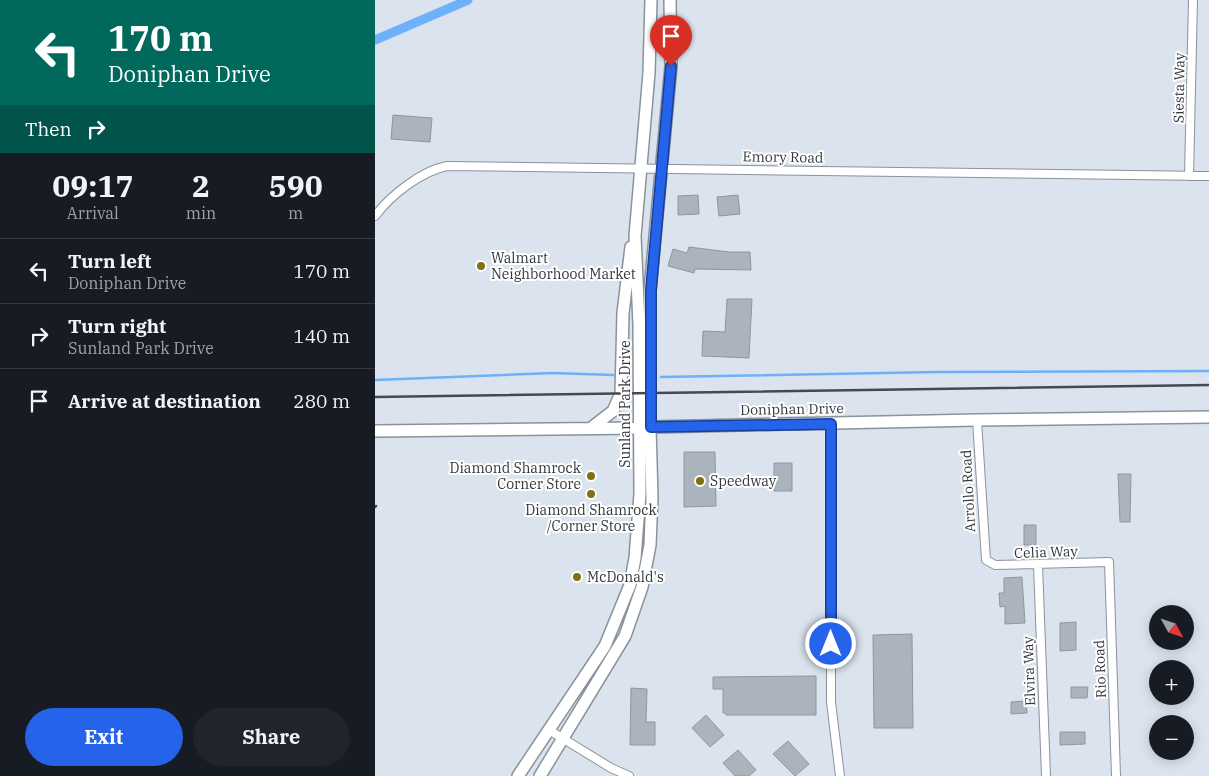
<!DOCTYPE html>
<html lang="en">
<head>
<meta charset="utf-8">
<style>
	body { margin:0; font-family:"IBM Plex Serif",serif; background:#20242c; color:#f1f3f6; height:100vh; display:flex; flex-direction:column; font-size:19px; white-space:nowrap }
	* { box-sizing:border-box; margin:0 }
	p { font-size:16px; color:#9ea1a6 }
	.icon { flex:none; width:28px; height:28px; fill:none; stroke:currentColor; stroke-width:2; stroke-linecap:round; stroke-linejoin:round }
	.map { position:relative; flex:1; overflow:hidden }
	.panel { display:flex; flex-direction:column; background:#171b24; width:375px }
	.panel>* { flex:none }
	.hud { background:#00695c; color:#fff; overflow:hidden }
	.needle { width:32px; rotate:130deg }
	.fabs { position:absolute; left:774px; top:605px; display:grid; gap:10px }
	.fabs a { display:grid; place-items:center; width:45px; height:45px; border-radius:50%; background:#171b24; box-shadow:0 2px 12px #0003; font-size:25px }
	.pin { position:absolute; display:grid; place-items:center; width:42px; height:42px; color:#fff; margin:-51px -21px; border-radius:50% 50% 50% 0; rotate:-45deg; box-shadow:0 0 5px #0007 }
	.pin .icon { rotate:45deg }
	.me { position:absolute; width:55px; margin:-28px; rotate:0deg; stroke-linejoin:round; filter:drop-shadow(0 0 4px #0008) }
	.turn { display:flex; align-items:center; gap:18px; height:105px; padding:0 25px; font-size:22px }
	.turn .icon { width:65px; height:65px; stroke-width:2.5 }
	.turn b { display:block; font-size:35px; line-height:42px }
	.then { display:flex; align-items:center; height:48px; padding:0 25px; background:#0003; gap:10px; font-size:19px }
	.eta { display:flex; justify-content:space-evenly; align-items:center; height:85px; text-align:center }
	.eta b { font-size:30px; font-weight:700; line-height:35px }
	.button { display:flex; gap:10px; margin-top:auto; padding:10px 25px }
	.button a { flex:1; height:58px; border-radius:30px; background:#2563eb; color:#fff; font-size:20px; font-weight:700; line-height:58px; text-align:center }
	.button a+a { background:#20242c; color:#f1f3f6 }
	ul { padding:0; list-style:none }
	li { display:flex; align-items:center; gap:15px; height:65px; padding:0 25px; border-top:1px solid #363941 }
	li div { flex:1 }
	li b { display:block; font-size:19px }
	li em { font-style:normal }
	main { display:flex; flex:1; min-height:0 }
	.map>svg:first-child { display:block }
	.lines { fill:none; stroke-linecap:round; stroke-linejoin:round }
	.stream { stroke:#6db1fa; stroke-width:2.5 }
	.canal { stroke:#6db1fa; stroke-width:9 }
	.building { fill:#abb4bd; stroke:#8e96a0 }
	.street-casing { stroke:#8a929b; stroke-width:10 }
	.secondary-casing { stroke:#8a929b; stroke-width:14 }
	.primary-casing { stroke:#8a929b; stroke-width:15 }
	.street { stroke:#fff; stroke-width:8 }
	.secondary { stroke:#fff; stroke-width:11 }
	.primary { stroke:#fff; stroke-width:12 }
	.rail { stroke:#45494e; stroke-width:2.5 }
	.route-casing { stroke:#184099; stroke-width:12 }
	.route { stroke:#2563eb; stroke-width:9 }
	.poi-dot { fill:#7e7111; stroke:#fff; stroke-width:2 }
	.labels { text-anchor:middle; stroke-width:4; stroke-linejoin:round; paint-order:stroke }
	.street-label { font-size:14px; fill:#33373b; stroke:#fff }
	.poi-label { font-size:14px; fill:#33373b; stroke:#fff; text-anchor:start }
</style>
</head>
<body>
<main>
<section class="panel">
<div class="hud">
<div class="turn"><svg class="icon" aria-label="left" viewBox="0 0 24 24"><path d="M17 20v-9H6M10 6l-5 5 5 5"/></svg><div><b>170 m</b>Doniphan Drive</div></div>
<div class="then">Then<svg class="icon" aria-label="right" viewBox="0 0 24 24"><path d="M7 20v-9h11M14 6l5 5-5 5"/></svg></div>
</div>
<div class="eta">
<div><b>09:17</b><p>Arrival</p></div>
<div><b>2</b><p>min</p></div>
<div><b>590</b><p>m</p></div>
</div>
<ul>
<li><svg class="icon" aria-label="left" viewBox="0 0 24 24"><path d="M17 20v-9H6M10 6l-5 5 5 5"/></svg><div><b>Turn left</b><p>Doniphan Drive</p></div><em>170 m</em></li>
<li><svg class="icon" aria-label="right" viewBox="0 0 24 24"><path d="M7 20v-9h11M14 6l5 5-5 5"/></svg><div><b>Turn right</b><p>Sunland Park Drive</p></div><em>140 m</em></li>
<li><svg class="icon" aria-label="arrive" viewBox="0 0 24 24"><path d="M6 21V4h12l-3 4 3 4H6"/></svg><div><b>Arrive at destination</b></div><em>280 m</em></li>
</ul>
<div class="button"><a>Exit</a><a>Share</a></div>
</section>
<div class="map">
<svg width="834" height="776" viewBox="0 0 834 776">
	<rect width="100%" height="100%" fill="#dbe4ee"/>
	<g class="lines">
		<path class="stream" d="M286,377L562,372L834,371
			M0,380L177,373L238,375"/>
		<path class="canal" d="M0,40L93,0"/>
	</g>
	<path class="building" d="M18,115L57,118L55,142L16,139Z
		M323,195L324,214L303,215V196Z
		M363,195L365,214L344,216L342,197Z
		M314,247L354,252H375L376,270L320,269L319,273L293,266L298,249L312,253Z
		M352,299H377L374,358L327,356L328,331L350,332Z
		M309,452H340L341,506L309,507Z
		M399,463H417V491H399Z
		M743,474H756L755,522H745Z
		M649,525H661V545H649Z
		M647,577L650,623L630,624V606L625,607L624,593H629V578Z
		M701,622V650L685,651V623Z
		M537,634L538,728H499L498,635Z
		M441,676V715H351V713H348V689H338V677Z
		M696,687H713L712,698H696Z
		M256,688L272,689L271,722H280V745H255Z
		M651,701L652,713L636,714V702Z
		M331,715L349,735L335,747L317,728Z
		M685,732H710V744L685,745Z
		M413,741L434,764L420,776L398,754Z
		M363,750L381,770L374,776H360L348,763Z"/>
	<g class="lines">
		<g class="street-casing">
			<path id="street" d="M814,176L818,0
				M0,216C15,196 46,171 72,166L834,176
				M602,420L611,560L620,565L734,562L741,776
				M456,424V702L465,776
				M663,565L671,776
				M174,730L236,768L254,776"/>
		</g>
		<g class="secondary-casing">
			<path id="secondary" d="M276,427L602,420L834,417
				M216,428L238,411L246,393L248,313L256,247
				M0,431L263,428
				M143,776L230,646L255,585L260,558L265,494L264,324L260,236L274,73L276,0
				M165,776L250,636L267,587L275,545L277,497L274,393L275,290L296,66L295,0"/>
		</g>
		<g class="primary-casing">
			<path id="primary" d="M263,428L276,427"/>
		</g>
		<use href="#street" class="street"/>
		<use href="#secondary" class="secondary"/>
		<use href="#primary" class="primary"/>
		<path class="rail" d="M0,397L834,385
			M0,507L1,506"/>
	</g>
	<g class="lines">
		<g class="route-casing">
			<path id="route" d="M296,66L276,290V427L456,424V644"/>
		</g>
		<use href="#route" class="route"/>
	</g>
	<g class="poi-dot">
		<circle cx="106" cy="266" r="5"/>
		<circle cx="216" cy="476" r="5"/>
		<circle cx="325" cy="481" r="5"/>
		<circle cx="216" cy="494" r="5"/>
		<circle cx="202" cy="577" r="5"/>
	</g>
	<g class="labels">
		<g class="street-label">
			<text transform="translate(804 88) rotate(-89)" y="5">Siesta Way</text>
			<text transform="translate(408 157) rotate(1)" y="5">Emory Road</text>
			<text transform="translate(250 404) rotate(-90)" y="5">Sunland Park Drive</text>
			<text transform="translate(417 409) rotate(-1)" y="5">Doniphan Drive</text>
			<text transform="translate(593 491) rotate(-93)" y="5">Arrollo Road</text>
			<text transform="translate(671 552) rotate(-2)" y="5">Celia Way</text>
			<text transform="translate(725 669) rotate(-92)" y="5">Rio Road</text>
			<text transform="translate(654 671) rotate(-92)" y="5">Elvira Way</text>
		</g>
		<g class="poi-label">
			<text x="116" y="263">Walmart<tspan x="116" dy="16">Neighborhood Market</tspan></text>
			<text x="206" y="473" text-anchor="end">Diamond Shamrock<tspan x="206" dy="16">Corner Store</tspan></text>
			<text x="335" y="486">Speedway</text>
			<text x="216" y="515" text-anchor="middle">Diamond Shamrock<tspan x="216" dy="16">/Corner Store</tspan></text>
			<text x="212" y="582">McDonald's</text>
		</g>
	</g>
</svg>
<div class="fabs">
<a><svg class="needle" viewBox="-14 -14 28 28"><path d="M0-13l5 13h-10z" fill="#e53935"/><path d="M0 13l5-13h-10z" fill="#9ea1a6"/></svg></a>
<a>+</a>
<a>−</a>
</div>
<div class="pin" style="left:296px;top:66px;background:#d93025"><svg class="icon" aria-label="arrive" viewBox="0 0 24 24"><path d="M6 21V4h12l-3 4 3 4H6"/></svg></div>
<svg class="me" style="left:456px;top:644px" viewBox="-20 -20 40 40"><circle r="17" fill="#2563eb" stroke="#fff" stroke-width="3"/><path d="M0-11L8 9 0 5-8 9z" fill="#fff"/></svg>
</div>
</main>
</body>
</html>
